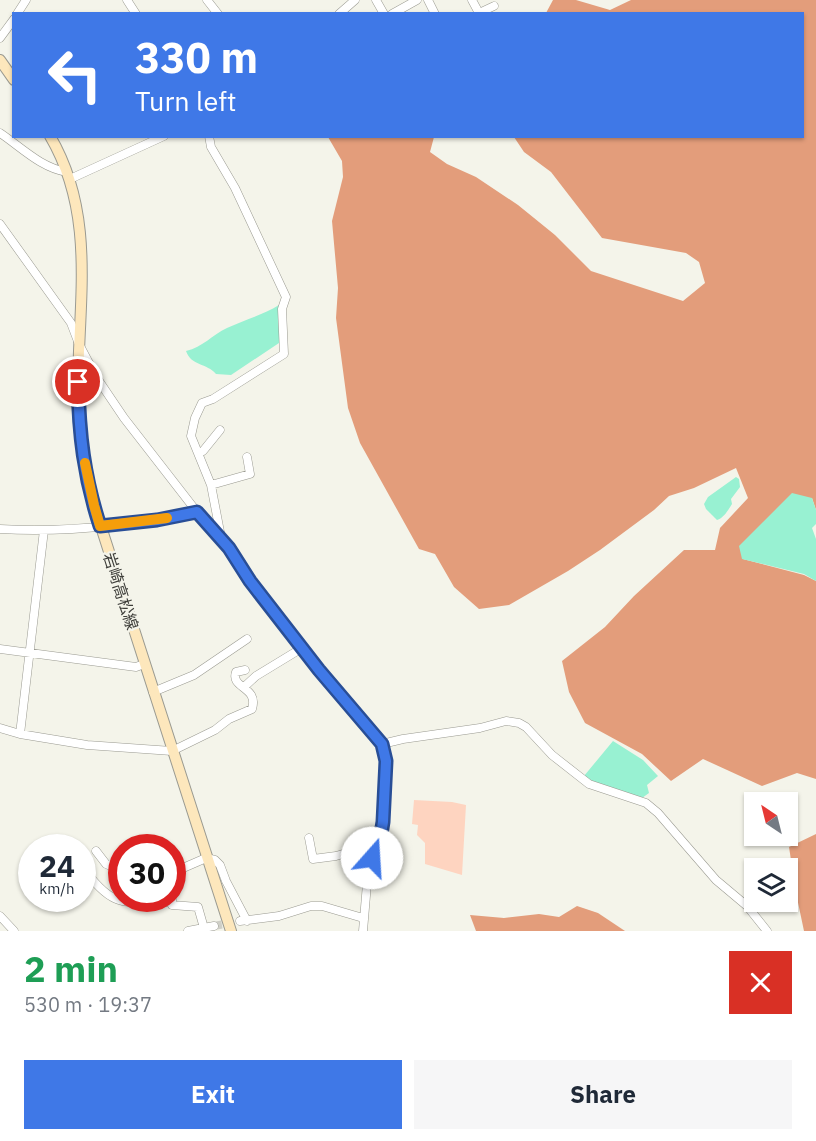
<!DOCTYPE html>
<html lang="en">
<head>
<meta charset="utf-8">
<style>
	body { margin:0; font-family:"IBM Plex Sans","Noto Sans JP",sans-serif; background:#f6f6f7; color:#1f2937; height:100vh; display:flex; flex-direction:column; font-size:22px; white-space:nowrap }
	* { box-sizing:border-box; margin:0 }
	p { font-size:20px; color:#747a83 }
	.icon { flex:none; width:33px; height:33px; fill:none; stroke:currentColor; stroke-width:2; stroke-linecap:round; stroke-linejoin:round }
	.map { position:relative; height:931px; overflow:hidden }
	.drawer { display:flex; flex-direction:column; background:#fff; flex:1 }
	.drawer>* { flex:none }
	.banner { position:absolute; left:12px; top:12px; width:792px; height:126px; border-radius:0px; box-shadow:0 2px 4px #0004; background:#3f78e7; color:#fff; overflow:hidden }
	.needle { width:39px; rotate:325deg }
	.fabs { position:absolute; left:744px; top:792px; display:grid; gap:12px }
	.fabs a { display:grid; place-items:center; width:54px; height:54px; border-radius:0px; background:#fff; box-shadow:0 2px 4px #0004; font-size:30px }
	.speed { position:absolute; left:18px; top:834px; display:flex; gap:12px; font-size:30px; font-weight:700; text-align:center }
	.speed>* { display:grid; place-content:center; width:78px; height:78px; border-radius:50%; background:#fff; box-shadow:0 2px 4px #0004; line-height:1 }
	.speed small { font-size:15px; font-weight:400 }
	.speed .limit { border:9px solid #d22; background:#fff; color:#111 }
	.pin { position:absolute; display:grid; place-items:center; width:51px; height:51px; color:#fff; margin:-26px; border:3px solid #fff; border-radius:50%; box-shadow:0 2px 6px #0007 }
	.me { position:absolute; width:66px; margin:-33px; rotate:19deg; stroke-linejoin:round; filter:drop-shadow(0 0 4px #0008) }
	.turn { display:flex; align-items:center; gap:21px; height:126px; padding:0 24px; font-size:27px }
	.turn .icon { width:78px; height:78px; stroke-width:2.5 }
	.turn b { display:block; font-size:42px; line-height:51px }
	.round { display:grid; place-items:center; flex:none; width:63px; height:63px; border-radius:0px; background:#f6f6f7 }
	.overview { display:flex; align-items:center; justify-content:space-between; height:102px; padding:0 24px }
	h1 { font-size:36px; font-weight:800; line-height:45px; color:#1e9e55 }
	.button { display:flex; gap:12px; margin-top:auto; padding:12px 24px }
	.button a { flex:1; height:69px; border-radius:0px; background:#3f78e7; color:#fff; font-size:24px; font-weight:800; line-height:69px; text-align:center }
	.button a+a { background:#f6f6f7; color:#1f2937 }
	.map>svg:first-child { display:block }
	.green { fill:#fed4c0 }
	.forest { fill:#e39d7b }
	.water { fill:#98f1d2 }
	.lines { fill:none; stroke-linecap:round; stroke-linejoin:round }
	.street-tunnel { stroke:#cfcfc7; stroke-width:8; stroke-dasharray:8 4; stroke-linecap:butt }
	.street-casing { stroke:#9a9a91; stroke-width:9 }
	.secondary-casing { stroke:#9a9a91; stroke-width:12 }
	.street { stroke:#fff; stroke-width:8 }
	.secondary { stroke:#fde7bc; stroke-width:10 }
	.route-casing { stroke:#294e96; stroke-width:15 }
	.route { stroke:#3f78e7; stroke-width:10 }
	.slow { stroke:#f59e0b; stroke-width:10 }
	.labels { text-anchor:middle; stroke-width:4.5; stroke-linejoin:round; paint-order:stroke }
	.street-label { font-size:16px; fill:#3d3d39; stroke:#f4f4ea }
</style>
</head>
<body>
<div class="map">
<svg width="816" height="931" viewBox="0 0 816 931">
	<rect width="100%" height="100%" fill="#f4f4ea"/>
	<path class="green" d="M414,800L452,802L466,805L462,875L425,864V843L417,835L418,825L412,824Z"/>
	<path class="forest" d="M553,0H576L610,10L631,0H816V510L812,498L743,559L804,575L816,581V779L797,773L762,786L703,759L671,781L642,754L585,723L569,692L562,661L605,627L634,596L684,550H715L720,528L748,498L736,468L694,488L669,496L654,510L600,550L568,571L509,605L479,609L454,587L435,554L419,549L360,443L348,408L336,318L338,288L332,221L343,177L342,161L328,137H434L430,152L447,164L476,177L518,205L555,235L591,271L683,301L705,283L699,262L686,253L602,238L551,172L524,152L514,137L802,136V14L546,13Z
		M816,834V931H804L796,893L789,847Z
		M577,906L598,913L625,931H476L470,915L504,918L539,914L559,917Z"/>
	<path class="water" d="M279,305V343L231,375L216,374C207,363 191,366 186,351C203,347 212,335 227,328C244,320 263,315 279,305Z
		M736,477L739,479L740,487L731,499L732,504C728,510 724,518 717,520L706,509L704,504L708,497Z
		M792,493L812,498L816,510V524L812,528L816,539V581L804,574L742,559L739,546Z
		M613,741L643,760L658,776L647,785L649,793L642,798L594,783L584,776Z"/>
	<g class="lines">
		<path class="street-tunnel" d="M214,926L240,921"/>
		<g class="street-casing">
			<path id="street" d="M127,0L136,14
				M207,0L218,14
				M376,0L384,14
				M428,0L435,14
				M472,0L479,13
				M17,14L26,0
				M339,14L355,0
				M392,14L417,0
				M477,14L494,6
				M0,38L14,19
				M0,133C21,147 41,168 67,172
				M209,136L211,147L235,188L286,297L282,309L284,354L213,399L202,403L195,418L191,436L211,485L221,537
				M70,179L164,136
				M0,224L71,323L79,344L97,378L124,418L197,512L229,548L250,581L319,671L382,744L386,761L383,822L381,834L368,872L363,931
				M198,453L203,451L220,430
				M211,485L250,474L247,457
				M0,529C66,533 133,525 197,512
				M0,649L136,667L144,664
				M244,687L256,676L302,648
				M153,692L194,675L247,639
				M0,728L20,734L87,745L172,751L215,730L229,719L252,709C259,686 230,689 236,672L245,670
				M20,734L44,530
				M382,744L403,739L480,728L506,721L519,723L526,727L552,755L589,784L646,803L658,813L716,880L747,906L767,931
				M309,838L313,859L336,856L377,844
				M96,851L106,864L122,871
				M82,866C113,910 124,902 172,902
				M172,889L173,883L183,868L206,858L215,860L220,865L226,881L247,921
				M172,900V905L198,907L204,928
				M0,916L14,931
				M240,921L279,916L311,906H322L363,918
				M188,931L214,926"/>
		</g>
		<g class="secondary-casing">
			<path id="secondary" d="M0,60L14,80
				M50,136C103,226 72,326 79,424C81,451 88,478 94,505L231,931"/>
		</g>
		<use href="#street" class="street"/>
		<use href="#secondary" class="secondary"/>
	</g>
	<g class="lines">
		<g class="route-casing">
			<path id="route" d="M78,382C79,434 84,477 100,526L157,520L197,512L229,548L250,581L319,670L382,744L386,761L383,822L381,834L372,858"/>
		</g>
		<use href="#route" class="route"/>
		<path class="slow" d="M85,463L94,505L100,526L167,518"/>
	</g>
	<g class="labels">
		<g class="street-label">
			<text transform="translate(121 591) rotate(72)" y="6">岩崎高松線</text>
		</g>
	</g>
</svg>
<div class="fabs">
<a><svg class="needle" viewBox="-14 -14 28 28"><path d="M0-13l5 13h-10z" fill="#e53935"/><path d="M0 13l5-13h-10z" fill="#747a83"/></svg></a>
<a><svg class="icon" aria-label="layers" viewBox="0 0 24 24"><path d="M12 4l9 5-9 5-9-5zM3 14l9 5 9-5"/></svg></a>
</div>
<div class="speed"><div>24<small>km/h</small></div><div class="limit">30</div></div>
<div class="pin" style="left:78px;top:382px;background:#d93025"><svg class="icon" aria-label="arrive" viewBox="0 0 24 24"><path d="M6 21V4h12l-3 4 3 4H6"/></svg></div>
<svg class="me" style="left:372px;top:858px" viewBox="-20 -20 40 40"><circle r="19" fill="#fff"/><path d="M0-13L10 11 0 6-10 11z" fill="#3f78e7"/></svg>
<div class="banner">
<div class="turn"><svg class="icon" aria-label="left" viewBox="0 0 24 24"><path d="M17 20v-9H6M10 6l-5 5 5 5"/></svg><div><b>330 m</b>Turn left</div></div>
</div>
</div>
<section class="drawer">
<div class="overview"><div><h1>2 min</h1><p>530 m · 19:37</p></div><a class="round" style="background:#d93025;color:#fff"><svg class="icon" aria-label="close" viewBox="0 0 24 24"><path d="M6 6l12 12M18 6L6 18"/></svg></a></div>
<div class="button"><a>Exit</a><a>Share</a></div>
</section>
</body>
</html>
